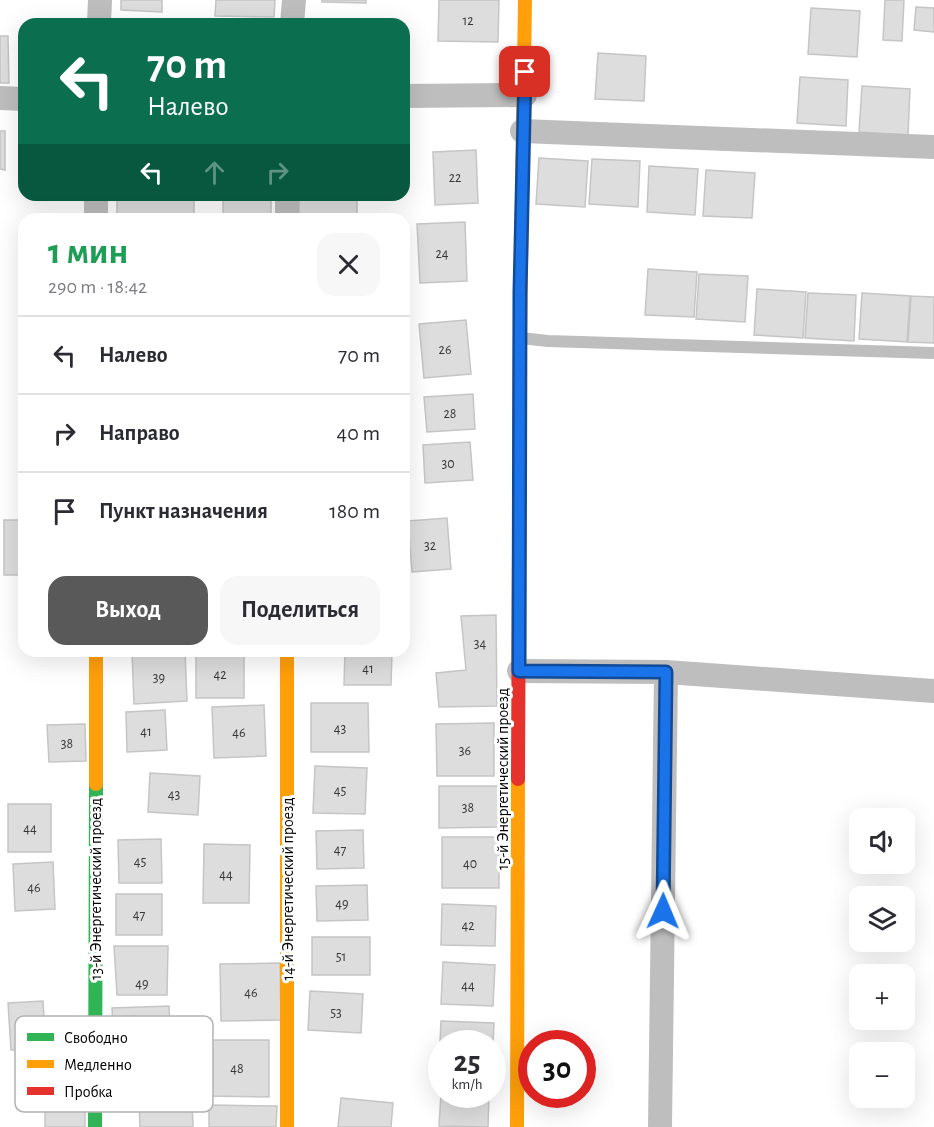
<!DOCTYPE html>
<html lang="ru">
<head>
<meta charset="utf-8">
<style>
	body { margin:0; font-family:"Alegreya Sans",sans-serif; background:#f7f7f7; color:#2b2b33; height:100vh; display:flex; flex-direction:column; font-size:22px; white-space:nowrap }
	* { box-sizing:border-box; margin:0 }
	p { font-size:20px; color:#7c7c81 }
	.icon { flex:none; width:33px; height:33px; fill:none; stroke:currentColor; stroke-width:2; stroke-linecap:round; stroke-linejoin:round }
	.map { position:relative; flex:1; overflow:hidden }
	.drawer { position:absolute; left:18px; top:213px; width:392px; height:444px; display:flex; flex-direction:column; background:#fff; border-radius:18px; box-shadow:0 6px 24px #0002 }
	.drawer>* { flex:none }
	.hud { position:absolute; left:18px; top:18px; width:392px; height:183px; border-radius:18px; box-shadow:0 6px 24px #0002; background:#0b6e4f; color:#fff; overflow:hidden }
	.fabs { position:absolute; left:849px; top:808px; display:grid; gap:12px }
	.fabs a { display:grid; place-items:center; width:66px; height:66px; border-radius:12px; background:#fff; box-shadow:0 6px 24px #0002; font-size:30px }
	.speed { position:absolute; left:428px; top:1030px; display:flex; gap:12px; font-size:30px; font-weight:700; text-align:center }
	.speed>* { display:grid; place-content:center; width:78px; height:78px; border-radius:50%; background:#fff; box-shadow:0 6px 24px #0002; line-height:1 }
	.speed small { font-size:15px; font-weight:400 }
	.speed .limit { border:9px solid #d22; background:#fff; color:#111 }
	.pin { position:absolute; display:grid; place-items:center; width:51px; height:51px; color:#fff; margin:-26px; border-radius:12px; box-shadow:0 3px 9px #0006 }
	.me { position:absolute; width:66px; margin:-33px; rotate:1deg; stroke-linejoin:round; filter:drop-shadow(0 0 4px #0008) }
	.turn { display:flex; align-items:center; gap:21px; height:126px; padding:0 30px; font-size:27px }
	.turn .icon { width:78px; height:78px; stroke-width:2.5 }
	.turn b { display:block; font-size:42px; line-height:51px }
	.lanes { display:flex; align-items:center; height:57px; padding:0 30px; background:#0003; justify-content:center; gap:30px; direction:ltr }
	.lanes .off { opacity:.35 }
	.round { display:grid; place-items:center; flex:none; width:63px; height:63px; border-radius:18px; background:#f7f7f7 }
	.summary { display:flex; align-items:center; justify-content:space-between; height:102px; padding:0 30px }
	h1 { font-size:36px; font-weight:700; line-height:45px; color:#1e9e55 }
	.button { display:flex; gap:12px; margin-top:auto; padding:12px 30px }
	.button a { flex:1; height:69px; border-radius:18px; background:#595959; color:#fff; font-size:24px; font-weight:700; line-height:69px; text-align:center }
	.button a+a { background:#f7f7f7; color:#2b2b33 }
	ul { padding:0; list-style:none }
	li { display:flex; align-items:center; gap:18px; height:78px; padding:0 30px; border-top:2px solid #e1e1e2 }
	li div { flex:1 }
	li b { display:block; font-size:22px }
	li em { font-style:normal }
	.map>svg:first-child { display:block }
	.building { fill:#ddd; stroke:#c5c5c5; stroke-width:1.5 }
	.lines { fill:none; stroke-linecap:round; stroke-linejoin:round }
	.lane { stroke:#bebebe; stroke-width:12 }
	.street { stroke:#bebebe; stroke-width:24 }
	.fast { stroke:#30b455; stroke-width:14 }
	.slow { stroke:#ff9f0a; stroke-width:14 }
	.jam { stroke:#e5322d; stroke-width:14 }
	.route-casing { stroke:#114b97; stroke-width:15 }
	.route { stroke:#1a73e8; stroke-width:10 }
	.labels { text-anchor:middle; stroke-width:6; stroke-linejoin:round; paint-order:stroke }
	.number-label { font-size:14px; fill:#373737 }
	.street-label { font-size:16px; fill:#000; stroke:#fff }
	.key { fill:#fff; stroke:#b2b2b2; stroke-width:1.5 }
	.key-label { font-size:16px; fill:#000 }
</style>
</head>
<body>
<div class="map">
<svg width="934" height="1127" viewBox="0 0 934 1127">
	<rect width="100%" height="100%" fill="#fff"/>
	<path class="building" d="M121,0H162V12L121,10Z
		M216,0H275L274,17L215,16Z
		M322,0H366V3L322,2Z
		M439,0H499L498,42L438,41Z
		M885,0H904L902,41L883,40Z
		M916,7L934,8V32L914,30Z
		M811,8L860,11L857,57L808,54Z
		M0,36H8L9,83H0Z
		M598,53L646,56L644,101L595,99Z
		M800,77L848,80L846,126L797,123Z
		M862,86L910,89L908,135L859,132Z
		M0,131H5V170L0,169Z
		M476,150L478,203L435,205L433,152Z
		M539,158L588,161L585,207L536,204Z
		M592,159L640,161L638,207L589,204Z
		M649,166L698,169L695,215L647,212Z
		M706,170L755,173L752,218L703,216Z
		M117,195H194V219H117Z
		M223,195H271V219H223Z
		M299,195H357V219H299Z
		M465,222L467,281L420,283L417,224Z
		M648,269L697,272L694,317L645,315Z
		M699,274L748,276L745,322L696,319Z
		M757,289L806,292L803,338L754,335Z
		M808,293L856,295L854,341L805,338Z
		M862,293L911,296L908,342L859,339Z
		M910,296L934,297V343L907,342Z
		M466,320L471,374L424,378L419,324Z
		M473,394L475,429L427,432L424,397Z
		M470,442L473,480L425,483L423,445Z
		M447,518L451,569L412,572L408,521Z
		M4,520H24V575H4Z
		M496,615L497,706L439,707L436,673L466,670L461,616Z
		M30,651H83V654L30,653Z
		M185,651L187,701L134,704L132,652Z
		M196,651H244V698H196Z
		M345,651H392L391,685H344Z
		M311,703H368L369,752H311Z
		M264,705L266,756L214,758L212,707Z
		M165,710L167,750L127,752L126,712Z
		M494,723V776H437L436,724Z
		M85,724L86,761L49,762L47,725Z
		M315,766L367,768L365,814L313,813Z
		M150,773L200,776L198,815L148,812Z
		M439,786H498V827L439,828Z
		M8,804H51V852H8Z
		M363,830L364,868L317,869L316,831Z
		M442,837H499V888H442Z
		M161,839L162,883H119L118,840Z
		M204,844L250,845L249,903H203Z
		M53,862L55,909L15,911L13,864Z
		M367,885L368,920L317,921L316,886Z
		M116,894H162V935H116Z
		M442,904L496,906L495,946L441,945Z
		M312,937H370V975H312Z
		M114,946H168L167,995H117Z
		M443,962L495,965L493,1006L441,1004Z
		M280,963L281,1020L221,1021L220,964Z
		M310,991L363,994L361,1033L308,1030Z
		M43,1001L46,1049L11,1050L8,1003Z
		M169,1006L171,1045L114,1046L112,1008Z
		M441,1021L494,1023L492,1065V1044H441V1064L439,1063Z
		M206,1040H269V1097L205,1096Z
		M441,1094L489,1095L488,1127L439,1126Z
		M341,1098L393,1103L391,1127H338Z
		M192,1099L193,1127H140L139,1100Z
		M209,1105L277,1106L276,1127H209Z
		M45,1110L85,1111V1127H45Z"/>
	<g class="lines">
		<path class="lane" d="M521,338L548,341L934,353"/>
		<path class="street" d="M99,24L100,0
			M292,24L294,0
			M404,96L525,95
			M0,98L24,99
			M522,131L934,147
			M96,219V195
			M287,219V195
			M519,671L666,672L934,691
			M660,1127L666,672"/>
		<path class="fast" d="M95,1127L96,784"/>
		<path class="slow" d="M520,332L525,0
			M287,651V1127
			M96,784V651
			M517,1127L518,779"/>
		<path class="jam" d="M518,779L520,332"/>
	</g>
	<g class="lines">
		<g class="route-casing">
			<path id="route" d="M525,72L520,292L519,671L666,672L663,911"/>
		</g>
		<use href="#route" class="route"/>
	</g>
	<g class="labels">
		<g class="number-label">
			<text x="468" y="25">12</text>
			<text x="455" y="182">22</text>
			<text x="442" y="258">24</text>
			<text x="445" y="354">26</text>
			<text x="450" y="418">28</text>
			<text x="448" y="468">30</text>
			<text x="430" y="550">32</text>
			<text x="480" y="648">34</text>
			<text x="368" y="673">41</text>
			<text x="220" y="679">42</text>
			<text x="159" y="682">39</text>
			<text x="340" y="733">43</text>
			<text x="146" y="736">41</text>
			<text x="239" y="737">46</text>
			<text x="67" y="748">38</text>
			<text x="465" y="755">36</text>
			<text x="340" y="795">45</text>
			<text x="174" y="799">43</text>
			<text x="468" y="812">38</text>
			<text x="30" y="833">44</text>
			<text x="340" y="854">47</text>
			<text x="140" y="866">45</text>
			<text x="470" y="868">40</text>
			<text x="226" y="879">44</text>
			<text x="34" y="892">46</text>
			<text x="342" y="908">49</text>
			<text x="139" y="919">47</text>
			<text x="468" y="930">42</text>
			<text x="341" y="961">51</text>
			<text x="142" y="988">49</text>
			<text x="468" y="990">44</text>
			<text x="251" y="997">46</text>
			<text x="336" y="1017">53</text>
			<text x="237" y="1073">48</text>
		</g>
		<g class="street-label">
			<text transform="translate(502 779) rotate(-90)" y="6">15-й Энергетический проезд</text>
			<text transform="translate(95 889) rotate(-90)" y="6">13-й Энергетический проезд</text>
			<text transform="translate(287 889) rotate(-90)" y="6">14-й Энергетический проезд</text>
		</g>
	</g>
	<rect x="15" y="1016" width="198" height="96" rx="9" class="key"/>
	<rect x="27" y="1033" width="27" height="8" fill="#30b455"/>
	<rect x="27" y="1060" width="27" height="8" fill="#ff9f0a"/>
	<rect x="27" y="1087" width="27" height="8" fill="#e5322d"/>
	<g class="key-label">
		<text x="64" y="1043">Свободно</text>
		<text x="64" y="1070">Медленно</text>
		<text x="64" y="1097">Пробка</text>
	</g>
</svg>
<div class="fabs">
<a><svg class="icon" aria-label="sound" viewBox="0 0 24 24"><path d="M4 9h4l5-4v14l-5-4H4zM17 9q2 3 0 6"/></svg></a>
<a><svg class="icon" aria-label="layers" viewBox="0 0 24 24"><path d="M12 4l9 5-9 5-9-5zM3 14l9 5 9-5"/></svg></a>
<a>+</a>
<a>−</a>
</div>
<div class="speed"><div>25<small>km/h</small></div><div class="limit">30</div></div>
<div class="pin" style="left:525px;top:72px;background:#d93025"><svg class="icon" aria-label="arrive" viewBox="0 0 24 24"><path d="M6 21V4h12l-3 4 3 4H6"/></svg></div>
<svg class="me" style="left:663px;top:911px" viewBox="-20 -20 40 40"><path d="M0-17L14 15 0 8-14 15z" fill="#1a73e8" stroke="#fff" stroke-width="4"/></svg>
<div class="hud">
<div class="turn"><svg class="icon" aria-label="left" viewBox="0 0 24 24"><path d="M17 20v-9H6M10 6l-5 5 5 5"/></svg><div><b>70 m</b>Налево</div></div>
<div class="lanes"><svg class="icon" aria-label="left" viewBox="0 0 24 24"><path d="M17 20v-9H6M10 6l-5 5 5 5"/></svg><svg class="icon off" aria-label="ahead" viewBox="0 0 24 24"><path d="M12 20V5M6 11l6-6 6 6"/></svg><svg class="icon off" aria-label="right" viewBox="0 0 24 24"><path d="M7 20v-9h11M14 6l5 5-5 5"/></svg></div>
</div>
<section class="drawer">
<div class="summary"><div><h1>1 мин</h1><p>290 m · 18:42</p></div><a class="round"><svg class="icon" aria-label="close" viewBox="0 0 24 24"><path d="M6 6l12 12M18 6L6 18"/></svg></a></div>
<ul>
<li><svg class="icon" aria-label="left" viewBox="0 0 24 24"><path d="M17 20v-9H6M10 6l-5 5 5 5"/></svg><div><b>Налево</b></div><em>70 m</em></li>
<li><svg class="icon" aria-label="right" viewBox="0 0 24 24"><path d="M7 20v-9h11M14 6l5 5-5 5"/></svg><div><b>Направо</b></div><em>40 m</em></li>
<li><svg class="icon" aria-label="arrive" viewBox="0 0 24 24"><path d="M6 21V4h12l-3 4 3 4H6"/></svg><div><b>Пункт назначения</b></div><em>180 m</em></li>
</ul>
<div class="button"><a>Выход</a><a>Поделиться</a></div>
</section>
</div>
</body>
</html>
